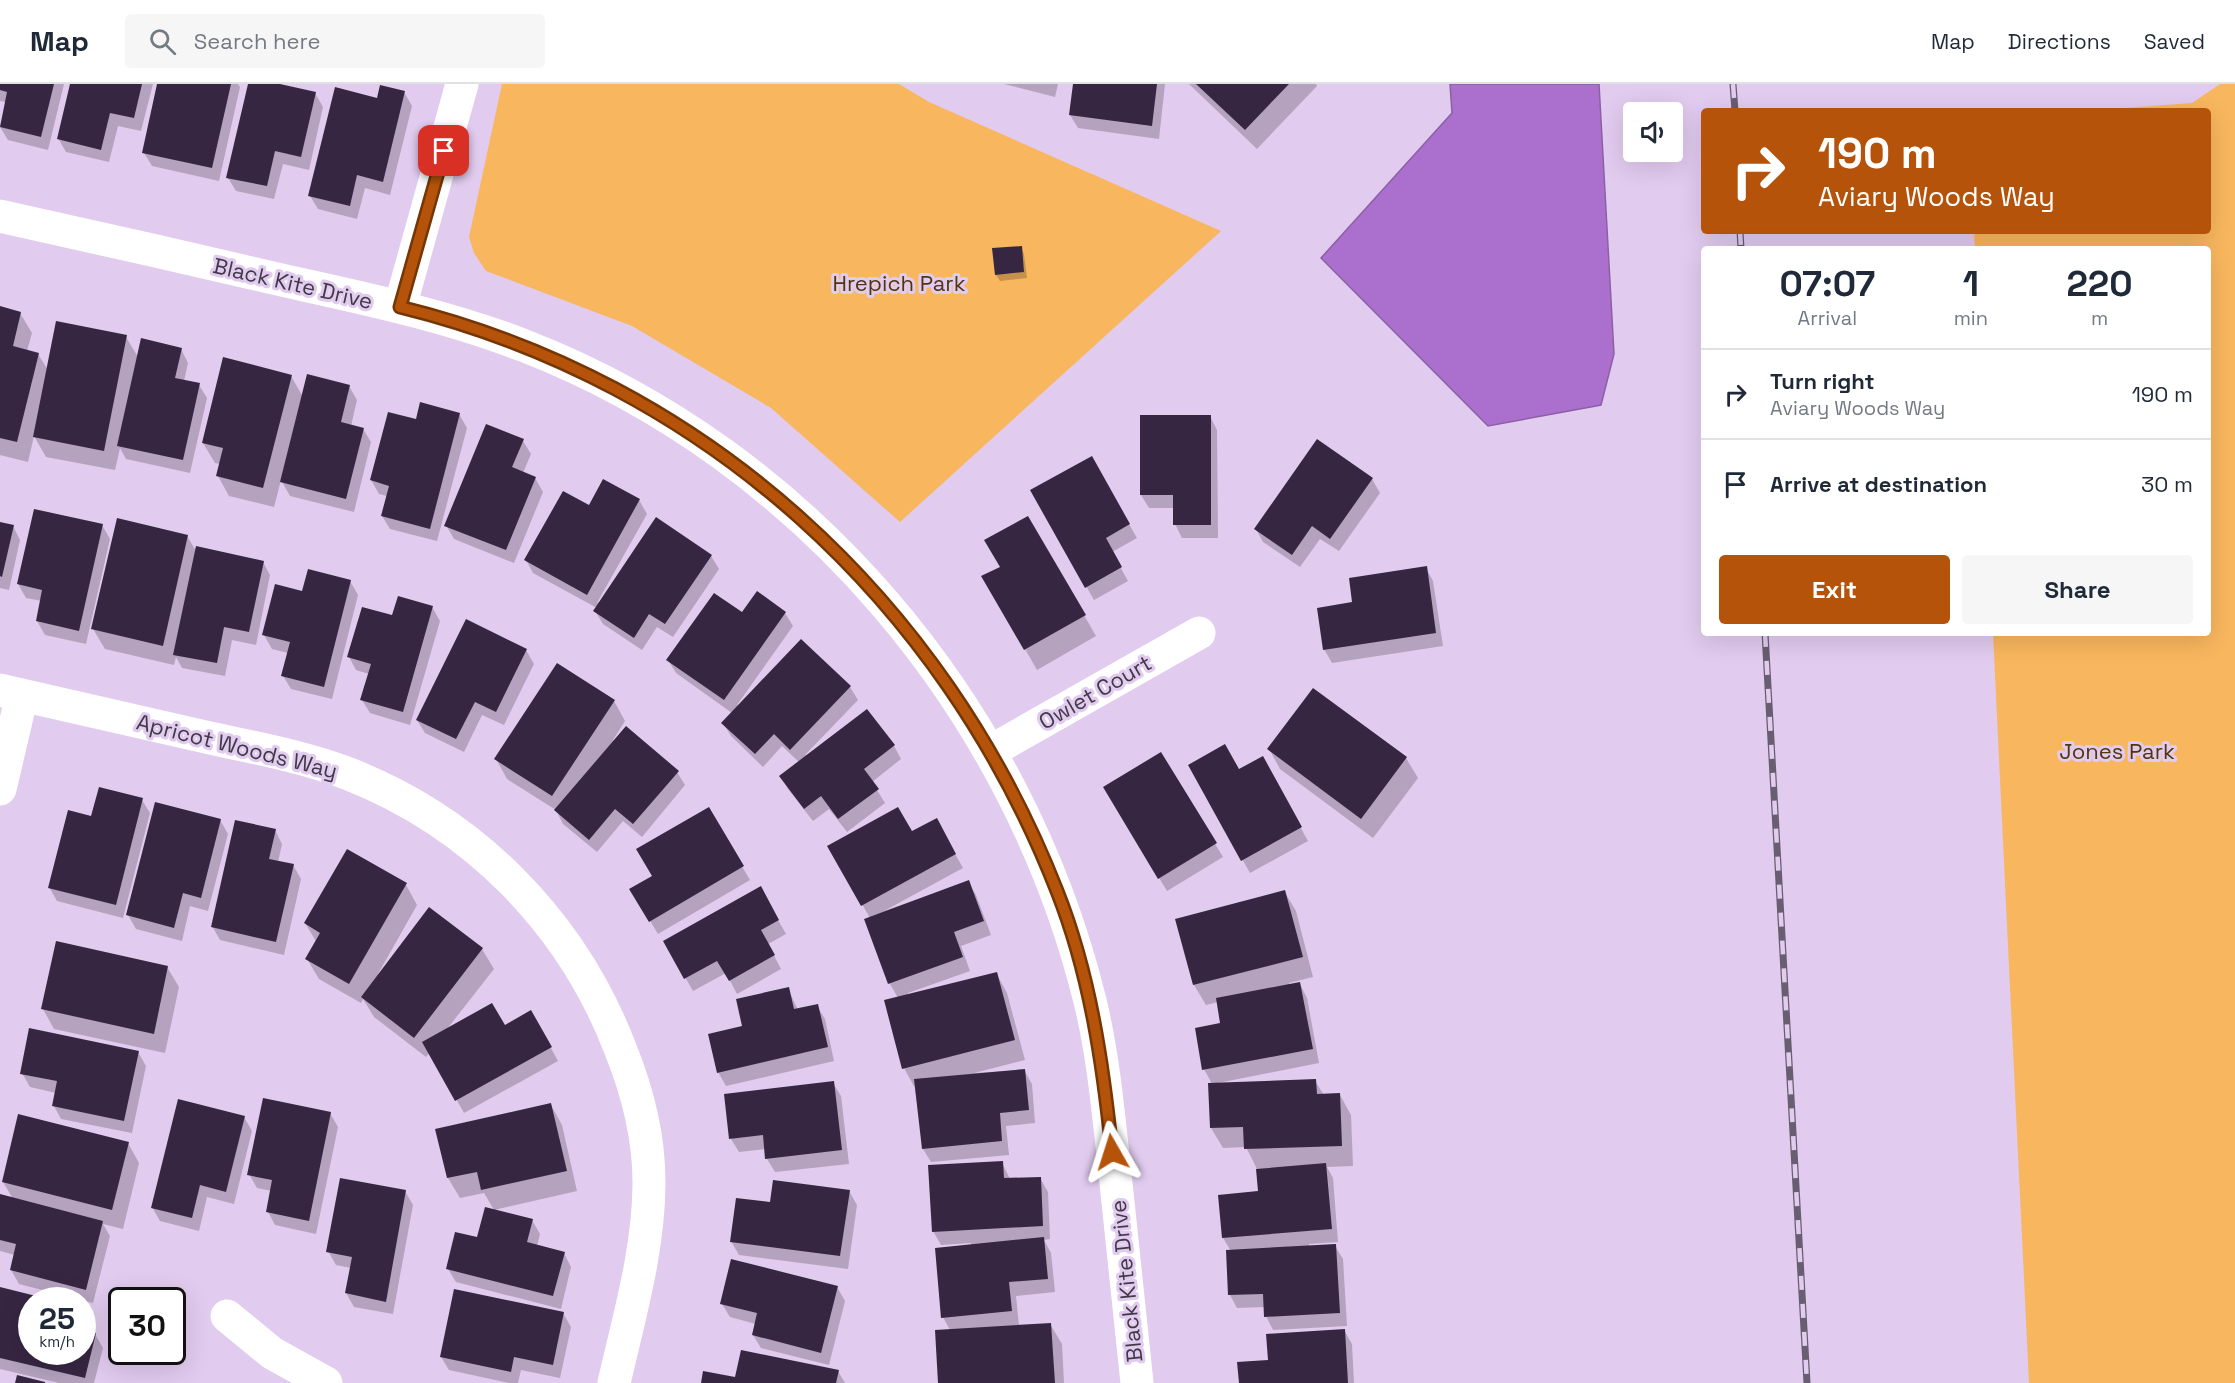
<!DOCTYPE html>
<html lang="en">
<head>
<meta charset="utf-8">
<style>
	body { margin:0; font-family:"Space Grotesk",sans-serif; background:#f6f6f7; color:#1f2937; height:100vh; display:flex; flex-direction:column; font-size:22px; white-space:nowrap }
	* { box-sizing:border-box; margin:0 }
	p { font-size:20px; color:#747a83 }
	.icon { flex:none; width:33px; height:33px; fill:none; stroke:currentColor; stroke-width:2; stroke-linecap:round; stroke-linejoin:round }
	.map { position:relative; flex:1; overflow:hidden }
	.details { position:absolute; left:1701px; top:162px; width:510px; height:390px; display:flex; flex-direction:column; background:#fff; border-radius:6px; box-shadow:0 6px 24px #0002 }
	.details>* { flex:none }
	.hud { position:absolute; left:1701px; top:24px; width:510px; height:126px; border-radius:6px; box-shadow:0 6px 24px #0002; background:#b45309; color:#fff; overflow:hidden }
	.controls { position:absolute; left:1623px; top:18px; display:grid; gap:12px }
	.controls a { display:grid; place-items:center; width:60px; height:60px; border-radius:6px; background:#fff; box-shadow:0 6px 24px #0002; font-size:30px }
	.speed { position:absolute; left:18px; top:1203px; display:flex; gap:12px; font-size:30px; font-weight:700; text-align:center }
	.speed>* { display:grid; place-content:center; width:78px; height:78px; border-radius:50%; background:#fff; box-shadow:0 6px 24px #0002; line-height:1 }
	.speed small { font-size:15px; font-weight:400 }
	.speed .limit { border:3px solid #111; border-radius:9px; background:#fff; color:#111 }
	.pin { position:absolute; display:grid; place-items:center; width:51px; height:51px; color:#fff; margin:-26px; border-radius:12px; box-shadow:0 3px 9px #0006 }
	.me { position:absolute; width:66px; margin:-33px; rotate:354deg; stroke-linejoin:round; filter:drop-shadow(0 0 4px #0008) }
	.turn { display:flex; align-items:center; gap:21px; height:126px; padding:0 18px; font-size:27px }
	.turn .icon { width:78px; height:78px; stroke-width:2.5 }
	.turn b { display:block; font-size:42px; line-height:51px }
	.eta { display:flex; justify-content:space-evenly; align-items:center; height:102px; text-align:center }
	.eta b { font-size:36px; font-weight:800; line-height:42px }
	.primary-button { display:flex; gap:12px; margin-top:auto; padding:12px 18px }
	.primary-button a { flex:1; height:69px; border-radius:6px; background:#b45309; color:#fff; font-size:24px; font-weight:800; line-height:69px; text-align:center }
	.primary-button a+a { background:#f6f6f7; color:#1f2937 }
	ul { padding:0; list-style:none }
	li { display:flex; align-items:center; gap:18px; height:90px; padding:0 18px; border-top:2px solid #e0e1e3 }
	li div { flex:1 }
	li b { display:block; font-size:22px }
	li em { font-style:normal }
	header { display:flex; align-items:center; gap:36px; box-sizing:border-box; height:84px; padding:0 30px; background:#fff; border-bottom:2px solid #e0e1e3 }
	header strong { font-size:28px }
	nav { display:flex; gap:33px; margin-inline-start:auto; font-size:21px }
	.search { width:420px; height:54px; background:#f6f6f7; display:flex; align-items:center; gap:15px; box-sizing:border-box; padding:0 21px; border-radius:6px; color:#747a83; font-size:22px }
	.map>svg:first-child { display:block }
	.green { fill:#f8b65e }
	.water { fill:#ab70cd; stroke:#8c60a5; stroke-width:1.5 }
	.shadow { fill:#0003 }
	.building { fill:#372642 }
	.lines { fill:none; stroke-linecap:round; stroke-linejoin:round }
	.minor { stroke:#fff; stroke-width:33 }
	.rail-casing { stroke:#695d71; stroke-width:7 }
	.rail { stroke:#e1cbef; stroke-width:4.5; stroke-dasharray:14; stroke-linecap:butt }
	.route-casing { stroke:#753606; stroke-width:15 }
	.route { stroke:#b45309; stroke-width:10 }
	.labels { text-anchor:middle; stroke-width:6; stroke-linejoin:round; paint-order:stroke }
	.street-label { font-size:22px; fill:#423948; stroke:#e1cbef }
	.park-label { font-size:22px; fill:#523508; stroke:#e1cbef }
</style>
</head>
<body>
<header>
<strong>Map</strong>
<div class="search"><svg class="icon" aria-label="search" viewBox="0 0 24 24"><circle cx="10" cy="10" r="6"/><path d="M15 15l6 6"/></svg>Search here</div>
<nav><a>Map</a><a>Directions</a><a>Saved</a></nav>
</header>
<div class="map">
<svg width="2235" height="1299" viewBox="0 0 2235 1299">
	<rect width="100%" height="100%" fill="#e1cbef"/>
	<path class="green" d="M502,0H899L929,18L1221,147L900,438L771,324L632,242L486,187L474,169L469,153Z
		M2220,0H2235V1299H2029L1993,549H2208V165H1975L1974,147H2208V27H2086L2192,19Z"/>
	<path class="water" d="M1450,0H1599L1614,270L1601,321L1488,342L1321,174L1452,29Z"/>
	<path class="shadow" d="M0,0H64L48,66L8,56L0,43L6,18L0,17Z
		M72,0H153L141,47L118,42L109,78L66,68L58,54Z
		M159,0H238L240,3L219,97L152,82L144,69Z
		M249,0H273L315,9L323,23L309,86L283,80L274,115L236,107L228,94Z
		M1004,0H1058L1055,13Z
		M1074,0H1165L1159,55L1078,44L1070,31Z
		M1189,0H1316L1317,2L1257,65Z
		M404,8L412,22L390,111L365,104L357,135L318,125L310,112L378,15Z
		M1021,163L1024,170L1027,194L1000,197L996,191Z
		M0,224L20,229L32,249L27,267L38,270L48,286L126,253L138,273L181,265L188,279L184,297L199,301L207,314L190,389L126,375L120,364L115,386L46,373L34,352L28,378L0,371Z
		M291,292L303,313L349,302L357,316L351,342L363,345L371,358L354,428L290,412L281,396L274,423L229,412L218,392L221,380L215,379L203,359Z
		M459,330L467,344L437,457L390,445L382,432L387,412L379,410L371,396L417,337Z
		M1210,332L1217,346L1218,454H1182L1175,440L1174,424H1149L1141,411Z
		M523,357L531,370L523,389L535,394L543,408L514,479L454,455L446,441Z
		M1091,374L1137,454L1112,468L1128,497L1094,516L1032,407Z
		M1372,395L1380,409L1339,467L1320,455L1300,483L1263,458L1256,445Z
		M639,416L647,430L597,519L711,472L719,485L673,553L657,543L642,566L603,540L595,527L597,524L533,489L526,476L589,423Z
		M1028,434L1096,552L1037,586L984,493L1002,483Z
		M0,440L13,442L20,456L9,506L0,504Z
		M102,441L110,455L86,560L45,551L37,537L42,517L26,514L18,500Z
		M187,452L196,467L263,478L270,491L256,561L232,556L225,592L182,584L176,573L174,581L105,565L93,545Z
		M1426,484L1433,497L1443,562L1332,579L1324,565L1354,519Z
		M350,497L358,511L332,615L291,605L283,592L288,569L272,565L264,551L304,509Z
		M432,523L440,537L410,641L370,629L362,616L369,590L356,586L349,573L393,533Z
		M785,529L793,542L737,621L850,603L858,616L805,671L894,662L901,675L872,698L885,719L847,748L829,725L813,737L788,705L781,692L799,678L782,662L763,683L731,652L723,639L732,629L676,589L668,576L742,531Z
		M467,537L526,566L534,580L504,641L482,631L464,668L425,649L417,636Z
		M614,617L625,637L613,656L677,688L685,701L642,753L623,737L597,768L563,740L556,726L507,695L496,675Z
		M1269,665L1406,674L1418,694L1373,754L1280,685Z
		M1161,670L1223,773L1167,807L1105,704Z
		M1262,674L1308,757L1250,789L1190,682L1239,687Z
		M142,716L150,729L123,834L57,817L49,803L92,734Z
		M708,725L750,796L658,850L631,805L654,793Z
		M220,736L228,750L208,827L190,822L182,857L136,845L128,831Z
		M936,736L963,784L884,827L968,798L976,811L991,851L961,862L970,887L908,909V911L996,889L1007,909L1025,976L974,989L1024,986L1032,1000L1035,1039L1006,1042L1009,1071L931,1078L923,1065L915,1004L904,984L898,914L890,900L866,836L870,834L829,763L911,749Z
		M275,746L282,760L278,778L293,781L301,795L284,871L220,856L212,842Z
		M406,801L417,821L378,890L482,865L494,885L447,945L504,943L531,928L558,977L464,1029L430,968L426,973L374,933L363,915L361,919L319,895L307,875L317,859L305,839Z
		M760,804L786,850L768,860L781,885L737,910L726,889L693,907L665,858Z
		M1284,807L1296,827L1313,893L1289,899L1290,902L1300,900L1307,914L1319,979L1213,1000L1315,997L1324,1011H1340L1351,1031L1353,1082L1327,1083L1333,1094L1338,1158L1309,1160V1163L1335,1162L1343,1175L1347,1242L1273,1246L1266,1232L1265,1223L1237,1224L1230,1211L1231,1167L1223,1154L1259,1109L1257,1085L1246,1063L1223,1064L1211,1044L1212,1000L1204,985L1222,940L1218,918L1206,921L1194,901L1177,836Z
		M167,883L179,903L165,969L54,945L43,925Z
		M788,905L798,926L817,922L825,935L834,977L726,1002L718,988Z
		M138,968L146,982L132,1049L61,1035L54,1022L56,1009L30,1003L22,989Z
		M833,999L841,1012L849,1080L775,1088L767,1075L766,1065L739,1068L731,1055Z
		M551,1021L562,1041L577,1107L494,1126L484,1109L460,1114L448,1094L437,1046Z
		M330,1029L338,1043L316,1150L275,1141L268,1128L272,1107L257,1104L249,1090Z
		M244,1033L252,1047L234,1120L207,1113L199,1147L160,1137L152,1123Z
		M128,1059L139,1079L123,1145L103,1140L110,1152L93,1219L19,1200L11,1186L15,1171L0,1167V1112L13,1115L3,1098Z
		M1002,1079L1010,1095L1040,1094L1048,1108L1050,1155L1044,1156L1051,1169L1055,1208L1016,1212L1019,1242L1050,1240L1062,1260L1064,1299H940L950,1246L943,1233L971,1162V1159L941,1161L933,1147Z
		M405,1107L413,1121L393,1230L354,1223L346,1209L351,1184L336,1181L328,1167Z
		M849,1107L857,1121L848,1185L739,1171L731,1157L771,1120Z
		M532,1136L540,1150L537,1162L564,1169L571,1183L561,1225L456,1198L448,1185L478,1155Z
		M837,1203L845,1217L829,1281L761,1264L753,1251L756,1240L730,1233L722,1220Z
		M0,1205L50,1216H32V1268H82L95,1250L103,1264L94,1299H59L0,1285Z
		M563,1229L571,1243L560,1294L521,1286L518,1299H509L449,1286L441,1273Z
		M1344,1246L1352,1260L1354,1299H1240L1270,1277Z
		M838,1287L845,1299H702L737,1294Z"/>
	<path class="building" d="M0,0H54L41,53L0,43L7,8L0,6Z
		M70,0H142L134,34L110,29L101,66L57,55Z
		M157,0H231L212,84L142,69Z
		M248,0H280L316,8L301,73L275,67L267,102L226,94Z
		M1073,0H1157L1152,42L1069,31Z
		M1196,0H1289L1245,46Z
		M380,1L405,7L383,98L357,91L350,122L308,112L335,3L377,14Z
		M1022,162L1024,188L995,191L992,164Z
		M0,222L21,228L13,262L39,269L17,358L0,354Z
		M56,237L127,251L104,367L33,353Z
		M141,254L182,264L175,294L200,299L183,376L117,362Z
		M223,273L292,291L263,404L216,392L223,364L202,359Z
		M307,290L350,301L341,338L364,344L346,415L280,398Z
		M420,318L460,329L430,445L381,432L389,402L370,396L388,328L416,335Z
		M1140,331H1211V441H1173V411H1140Z
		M486,340L524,355L512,383L536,393L506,466L444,442Z
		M1317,355L1373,394L1330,455L1312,442L1292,471L1254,445Z
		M1092,372L1130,440L1106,454L1122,483L1085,504L1030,406Z
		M603,395L640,415L587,511L524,476L563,407L589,421Z
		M34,425L103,440L79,547L36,537L42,506L17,500Z
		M1028,432L1086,531L1024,566L981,492L1000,483L984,456Z
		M656,433L712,471L665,540L649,530L634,554L593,527Z
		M117,434L188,451L163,562L91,545Z
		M0,438L14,441L2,493L0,492Z
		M196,462L264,477L249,548L224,543L217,579L173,571Z
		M1427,482L1436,549L1323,566L1317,524L1352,518L1349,494Z
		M308,485L351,496L324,603L281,592L290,558L262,551L275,500L302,507Z
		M757,507L786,528L724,616L666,576L714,509L742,528Z
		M398,512L433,522L403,628L360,616L371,580L347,573L362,523L392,531Z
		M466,535L527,565L496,628L475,618L456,655L416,636Z
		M801,555L851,602L790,666L774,650L755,670L721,639Z
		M557,579L615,616L552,712L494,675Z
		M1313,604L1407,673L1361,735L1267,665Z
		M867,625L895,661L864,685L879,705L838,735L821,712L804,725L779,692Z
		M626,642L679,687L633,740L615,725L589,756L554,726Z
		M1225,660L1239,685L1263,672L1302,743L1241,777L1188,681Z
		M1161,668L1217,759L1158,795L1103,703Z
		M99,703L143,714L116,821L48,804L68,726L91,732Z
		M155,718L221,735L201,814L183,809L174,844L126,831Z
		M709,723L744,782L649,838L629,805L652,792L636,765Z
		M898,723L912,747L937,734L956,770L861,822L827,762Z
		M235,736L276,745L269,775L294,780L276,858L211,843Z
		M347,765L407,799L349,900L305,875L320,849L304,839Z
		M969,796L984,837L954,848L963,873L888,900L864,835Z
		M761,802L779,836L761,846L775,871L729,897L717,877L684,895L663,857Z
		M1285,806L1303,873L1193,901L1175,835Z
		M429,823L483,864L414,954L361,913Z
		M56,857L168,882L154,950L41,925Z
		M997,888L1015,956L902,985L884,916Z
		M1300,898L1313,965L1202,986L1195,944L1220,939L1216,914Z
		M789,903L794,925L818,920L828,963L717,989L708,950L742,942L736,915Z
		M492,919L505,941L531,926L552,963L455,1017L422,958Z
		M29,944L139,967L124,1037L52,1022L57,997L20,990Z
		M1025,985L1029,1026L1000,1029L1002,1057L922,1065L914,995Z
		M1316,995L1317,1010L1340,1009L1342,1062L1244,1065L1243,1043L1210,1044L1208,999Z
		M834,997L842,1066L765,1075L763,1051L729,1055L724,1010Z
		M263,1014L331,1028L309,1137L266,1128L272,1096L247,1091Z
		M178,1015L245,1032L226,1108L200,1101L192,1134L151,1124Z
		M551,1019L567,1087L481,1106L477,1088L447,1094L435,1045Z
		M18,1030L129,1058L112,1126L2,1098Z
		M1003,1077L1004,1094L1041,1093L1043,1142L932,1148L928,1081Z
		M1326,1079L1332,1145L1222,1154L1218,1111L1258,1107L1256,1085Z
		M340,1094L406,1106L386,1218L345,1209L352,1173L326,1168Z
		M773,1096L850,1106L840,1172L730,1158L736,1114L770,1118Z
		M0,1110L103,1137L86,1206L10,1186L16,1160L0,1156Z
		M485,1123L533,1135L527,1158L565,1168L553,1212L446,1185L455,1148L477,1153Z
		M1044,1153L1048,1195L1009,1198L1012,1227L941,1234L935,1164Z
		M1336,1160L1340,1229L1264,1233L1263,1210L1228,1211L1226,1166Z
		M731,1175L838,1202L821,1269L752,1251L757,1229L720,1220Z
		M0,1203L52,1216H32V1268H82V1245L96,1249L85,1294L0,1274Z
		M454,1205L564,1228L553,1281L514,1273L511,1288L440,1273Z
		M1051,1239L1055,1299H938L935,1246Z
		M1345,1245L1348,1299H1239L1237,1278L1268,1276L1266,1250Z
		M741,1266L839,1286L836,1299H701L703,1287L735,1293Z
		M17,1291L45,1298V1299H15Z"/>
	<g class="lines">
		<path class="minor" d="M0,132C95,153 191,175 286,197C367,215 448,232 525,262C807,372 1018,625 1090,917C1103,970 1108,1026 1114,1080C1122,1153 1129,1226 1137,1299
			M400,223L462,0
			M0,606C70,622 140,638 210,654C256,664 305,673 349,690C474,739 572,839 620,964C637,1006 649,1053 649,1098C649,1166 629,1233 614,1299
			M991,667L1199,549
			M0,705L22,611
			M227,1232L272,1269L326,1299"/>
		<g class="rail-casing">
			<path id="rail" d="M1733,0L1735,27
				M1740,147L1741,165
				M1765,549L1807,1299"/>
		</g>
		<use href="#rail" class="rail"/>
	</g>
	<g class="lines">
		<g class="route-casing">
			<path id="route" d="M444,67L400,223C705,298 943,516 1057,807C1090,890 1103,980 1112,1068"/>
		</g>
		<use href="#route" class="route"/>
	</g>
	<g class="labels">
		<g class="street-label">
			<text transform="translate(293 199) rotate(13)" y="8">Black Kite Drive</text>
			<text transform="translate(1095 608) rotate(-30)" y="8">Owlet Court</text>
			<text transform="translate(237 662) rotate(14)" y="8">Apricot Woods Way</text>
			<text transform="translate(1126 1197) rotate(-96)" y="8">Black Kite Drive</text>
		</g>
		<g class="park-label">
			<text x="899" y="207">Hrepich Park</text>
			<text x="2117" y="675">Jones Park</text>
		</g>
	</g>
</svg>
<div class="controls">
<a><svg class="icon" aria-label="sound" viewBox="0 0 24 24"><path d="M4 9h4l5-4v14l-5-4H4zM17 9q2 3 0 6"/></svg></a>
</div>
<div class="speed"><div>25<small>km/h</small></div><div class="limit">30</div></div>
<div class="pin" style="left:444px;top:67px;background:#d93025"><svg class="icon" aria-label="arrive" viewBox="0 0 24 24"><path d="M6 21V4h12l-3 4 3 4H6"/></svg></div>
<svg class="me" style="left:1112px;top:1068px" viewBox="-20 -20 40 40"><path d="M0-17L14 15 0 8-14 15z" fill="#b45309" stroke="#fff" stroke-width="4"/></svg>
<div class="hud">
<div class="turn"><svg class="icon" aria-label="right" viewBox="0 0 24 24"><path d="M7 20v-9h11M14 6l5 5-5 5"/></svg><div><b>190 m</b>Aviary Woods Way</div></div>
</div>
<section class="details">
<div class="eta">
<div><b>07:07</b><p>Arrival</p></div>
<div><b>1</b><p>min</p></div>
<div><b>220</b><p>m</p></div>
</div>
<ul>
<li><svg class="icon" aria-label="right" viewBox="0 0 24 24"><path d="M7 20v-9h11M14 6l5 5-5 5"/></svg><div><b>Turn right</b><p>Aviary Woods Way</p></div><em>190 m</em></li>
<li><svg class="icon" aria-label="arrive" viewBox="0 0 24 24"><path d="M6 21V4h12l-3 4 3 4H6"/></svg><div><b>Arrive at destination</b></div><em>30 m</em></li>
</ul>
<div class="primary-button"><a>Exit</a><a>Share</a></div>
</section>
</div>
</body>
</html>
